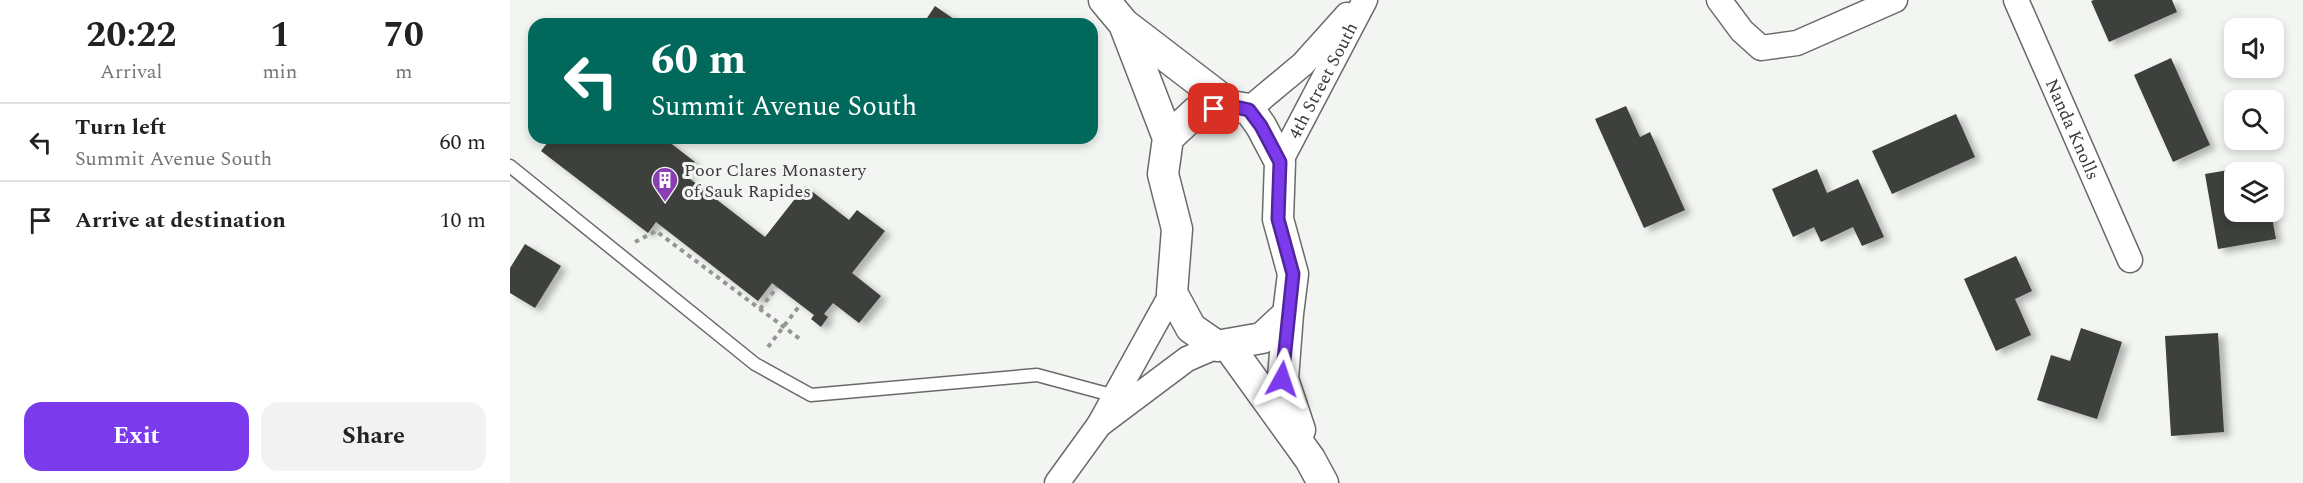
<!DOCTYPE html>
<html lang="en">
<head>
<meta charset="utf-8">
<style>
	body { margin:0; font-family:Spectral,serif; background:#f2f2f2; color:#222; height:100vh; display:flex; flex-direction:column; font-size:22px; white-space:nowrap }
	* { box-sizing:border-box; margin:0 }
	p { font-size:20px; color:#767676 }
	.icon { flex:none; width:33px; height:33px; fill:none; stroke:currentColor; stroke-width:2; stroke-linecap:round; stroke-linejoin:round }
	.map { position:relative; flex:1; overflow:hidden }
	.drawer { display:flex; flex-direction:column; background:#fff; width:510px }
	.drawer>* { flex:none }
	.guide { position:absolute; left:18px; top:18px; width:570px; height:126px; border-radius:18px; box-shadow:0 3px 9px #0003; background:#00695c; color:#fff; overflow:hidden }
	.controls { position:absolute; left:1714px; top:18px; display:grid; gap:12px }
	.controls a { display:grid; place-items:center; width:60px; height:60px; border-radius:12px; background:#fff; box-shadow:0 3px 9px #0003; font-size:30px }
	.pin { position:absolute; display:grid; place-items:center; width:51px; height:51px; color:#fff; margin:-26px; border-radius:12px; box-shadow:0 3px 9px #0006 }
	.me { position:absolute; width:66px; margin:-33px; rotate:5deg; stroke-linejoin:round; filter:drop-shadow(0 0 4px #0008) }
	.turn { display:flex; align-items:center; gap:21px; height:126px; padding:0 24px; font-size:27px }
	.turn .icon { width:78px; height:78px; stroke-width:2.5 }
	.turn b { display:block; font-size:42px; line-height:51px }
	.eta { display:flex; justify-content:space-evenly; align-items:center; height:102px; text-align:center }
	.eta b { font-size:36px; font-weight:700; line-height:42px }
	.button { display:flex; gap:12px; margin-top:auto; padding:12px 24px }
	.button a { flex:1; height:69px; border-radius:18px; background:#7c3aed; color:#fff; font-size:24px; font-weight:700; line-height:69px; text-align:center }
	.button a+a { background:#f2f2f2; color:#222 }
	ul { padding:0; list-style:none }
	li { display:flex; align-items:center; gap:18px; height:78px; padding:0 24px; border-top:2px solid #e0e0e0 }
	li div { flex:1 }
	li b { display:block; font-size:22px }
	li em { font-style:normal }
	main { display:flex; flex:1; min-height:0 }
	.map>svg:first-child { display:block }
	.building { fill:#3e403d; filter:url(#shadow) }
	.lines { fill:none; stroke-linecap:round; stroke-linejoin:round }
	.service-casing { stroke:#696b68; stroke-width:15 }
	.minor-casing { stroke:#696b68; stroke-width:27 }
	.tertiary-casing { stroke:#696b68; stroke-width:33 }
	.path { stroke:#949694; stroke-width:4; stroke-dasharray:4.5 4.5; stroke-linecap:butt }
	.service { stroke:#fff; stroke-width:12 }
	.minor { stroke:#fff; stroke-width:24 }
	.tertiary { stroke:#fff; stroke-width:30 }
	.route-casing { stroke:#51269a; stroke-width:15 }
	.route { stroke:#7c3aed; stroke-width:10 }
	.labels { text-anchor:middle; stroke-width:6; stroke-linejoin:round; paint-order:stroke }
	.street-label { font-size:18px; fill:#383938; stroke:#f2f5f1 }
	.poi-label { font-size:18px; fill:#383938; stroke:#f2f5f1; text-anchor:start }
</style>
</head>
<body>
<main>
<section class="drawer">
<div class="eta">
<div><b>20:22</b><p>Arrival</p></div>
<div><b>1</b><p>min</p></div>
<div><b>70</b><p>m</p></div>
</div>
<ul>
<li><svg class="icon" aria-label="left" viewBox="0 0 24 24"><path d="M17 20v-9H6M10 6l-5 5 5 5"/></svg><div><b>Turn left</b><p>Summit Avenue South</p></div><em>60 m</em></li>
<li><svg class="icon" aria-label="arrive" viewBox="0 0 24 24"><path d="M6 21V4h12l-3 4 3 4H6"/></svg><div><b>Arrive at destination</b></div><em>10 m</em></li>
</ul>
<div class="button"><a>Exit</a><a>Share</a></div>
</section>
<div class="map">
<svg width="1793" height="483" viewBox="0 0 1793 483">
	<defs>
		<filter id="shadow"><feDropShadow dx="6" dy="4" stdDeviation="3" flood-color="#0004"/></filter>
	</defs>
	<rect width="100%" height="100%" fill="#f2f5f1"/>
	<path class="building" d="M1584,0H1662L1667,12L1599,42L1581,1Z
		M425,6L451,24H413Z
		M1661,58L1700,145L1663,162L1624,75Z
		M1116,106L1130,137L1140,132L1175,210L1134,228L1085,119Z
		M1446,114L1465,157L1382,194L1362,151Z
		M41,138H154L185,162L175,175L255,237L295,186L339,220L347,210L375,231L342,273L371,296L349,323L323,303L314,314L318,317L311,327L301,319L304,315L262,283L248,301L146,222L138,233L31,151Z
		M1742,166L1743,172H1725V212H1761L1766,239L1708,249L1695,174Z
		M1307,169L1317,193L1348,179L1374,237L1352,246L1343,227L1311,242L1304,227L1283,237L1262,189Z
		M15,244L51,266L25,308L0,293V268Z
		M1506,256L1522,291L1505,299L1521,335L1486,351L1454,279Z
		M1571,328L1612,342L1587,419L1527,400L1541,355L1560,361Z
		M1708,333L1714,432L1661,436L1655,336Z"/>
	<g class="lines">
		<g class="service-casing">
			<path id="service" d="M0,166L245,364L301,395L527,375L605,396"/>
		</g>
		<g class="minor-casing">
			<g id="minor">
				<path d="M1209,0L1232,31L1251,48L1287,43L1385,0"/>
				<path id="s1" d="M1506,0L1620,260"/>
				<path d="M739,109L793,64L837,15"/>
				<path id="s2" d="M770,162L855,0"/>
				<path d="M662,293L589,425L677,359L707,346"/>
				<path d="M547,483L589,425"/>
			</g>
		</g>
		<g class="tertiary-casing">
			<path id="tertiary" d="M594,0L614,24L721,106
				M614,24L658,138
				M721,106L739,109L751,126L770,162L768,219L783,274L778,314L752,338L707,346L681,328L662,293L667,229L653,174L658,138L687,111Z
				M778,314L773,379L790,430
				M717,344L800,459L813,483"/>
		</g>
		<path class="path" d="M125,242L146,231L290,339
			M250,309L267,287
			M258,347L290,305"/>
		<use href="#service" class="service"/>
		<use href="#minor" class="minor"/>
		<use href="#tertiary" class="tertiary"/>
	</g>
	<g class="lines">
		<g class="route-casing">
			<path id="route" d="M704,109L721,106L739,110L751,126L770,162L768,219L783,274L772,379"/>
		</g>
		<use href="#route" class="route"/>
	</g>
	<defs>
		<g id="building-pin" transform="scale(1.35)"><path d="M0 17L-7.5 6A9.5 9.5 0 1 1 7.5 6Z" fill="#893fb1" stroke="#f2f5f1"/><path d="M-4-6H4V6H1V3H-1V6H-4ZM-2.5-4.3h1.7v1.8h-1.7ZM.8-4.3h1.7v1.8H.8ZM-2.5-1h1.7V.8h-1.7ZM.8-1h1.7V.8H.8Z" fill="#fff"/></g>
	</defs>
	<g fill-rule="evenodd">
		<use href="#building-pin" x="155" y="180"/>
	</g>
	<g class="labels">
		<g class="street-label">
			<text dy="6" stroke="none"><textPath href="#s2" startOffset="92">4th Street South</textPath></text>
			<text dy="6" stroke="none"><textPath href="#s1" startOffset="141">Nanda Knolls</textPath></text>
		</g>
		<g class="poi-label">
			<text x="174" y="176">Poor Clares Monastery<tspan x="174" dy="21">of Sauk Rapides</tspan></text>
		</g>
	</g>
</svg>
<div class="controls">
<a><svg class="icon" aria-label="sound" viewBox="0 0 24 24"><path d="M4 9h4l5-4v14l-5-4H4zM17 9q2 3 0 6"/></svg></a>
<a><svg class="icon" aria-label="search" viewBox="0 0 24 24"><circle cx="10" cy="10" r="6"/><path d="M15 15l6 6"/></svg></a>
<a><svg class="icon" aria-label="layers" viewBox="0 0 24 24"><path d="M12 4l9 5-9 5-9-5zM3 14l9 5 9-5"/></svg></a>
</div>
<div class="pin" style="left:704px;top:109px;background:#d93025"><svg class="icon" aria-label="arrive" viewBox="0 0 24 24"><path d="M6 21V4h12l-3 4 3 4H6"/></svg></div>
<svg class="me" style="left:772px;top:379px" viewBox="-20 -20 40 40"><path d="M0-17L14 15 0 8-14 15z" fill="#7c3aed" stroke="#fff" stroke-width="4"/></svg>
<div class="guide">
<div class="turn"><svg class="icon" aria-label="left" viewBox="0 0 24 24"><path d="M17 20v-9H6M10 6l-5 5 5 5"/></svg><div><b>60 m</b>Summit Avenue South</div></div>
</div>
</div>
</main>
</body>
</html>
